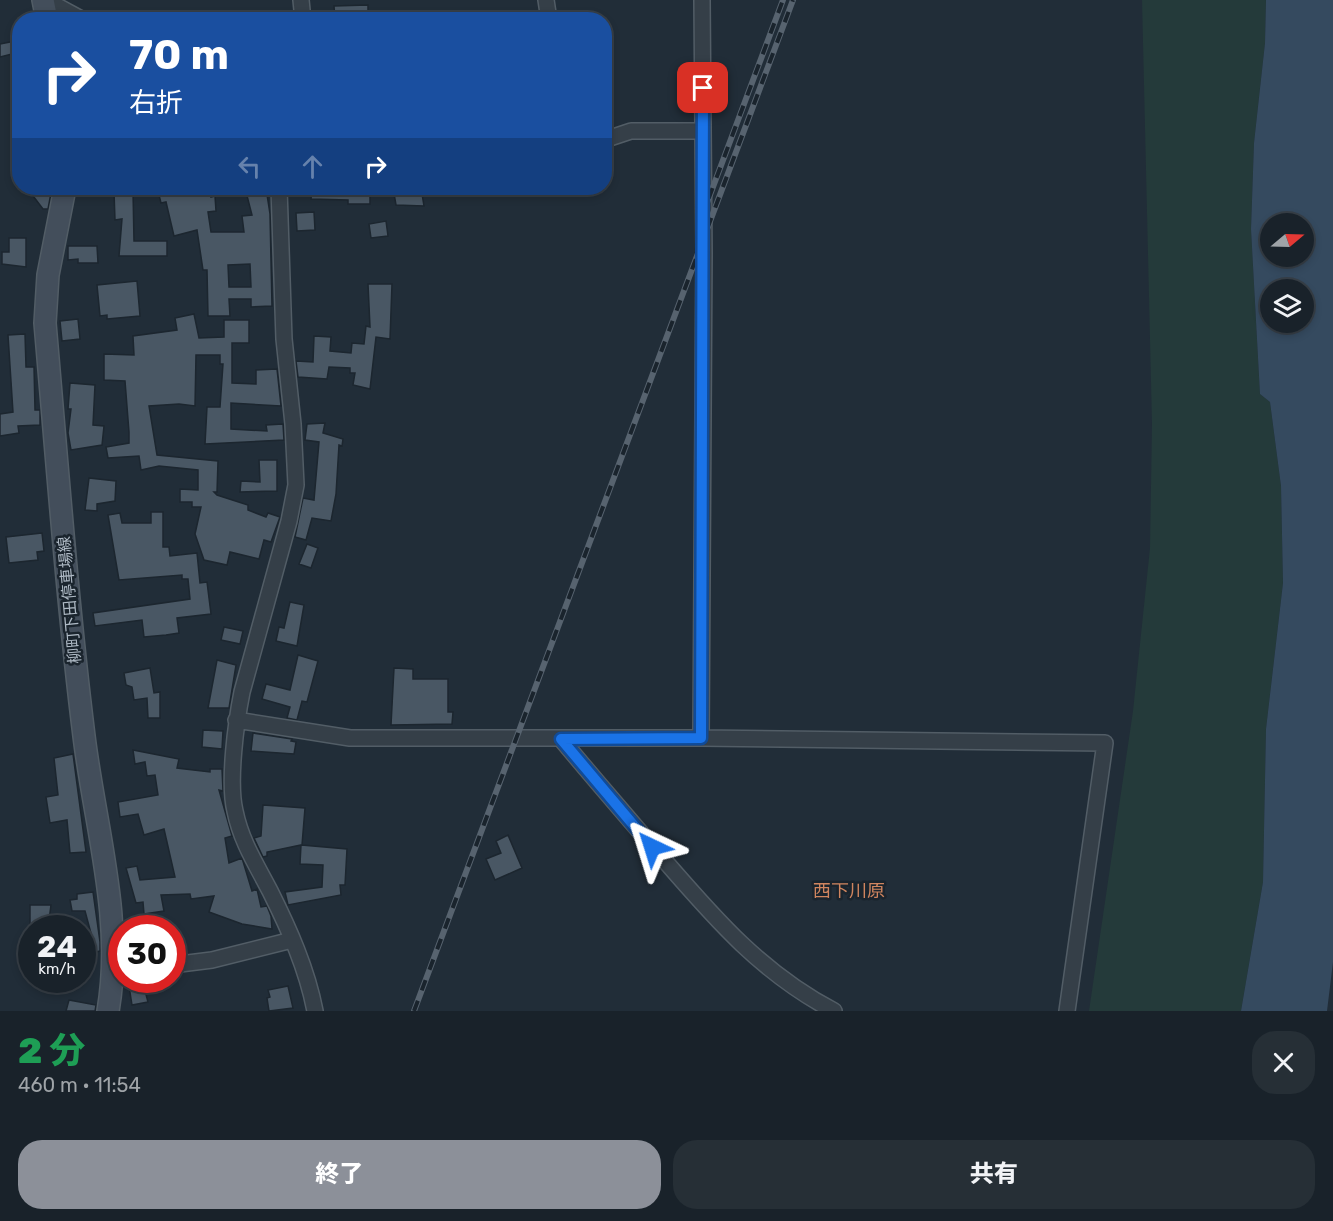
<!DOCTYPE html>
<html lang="ja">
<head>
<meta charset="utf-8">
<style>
	body { margin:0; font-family:Rubik,"Noto Sans JP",sans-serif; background:#262f36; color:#f1f3f6; height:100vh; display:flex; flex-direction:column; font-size:22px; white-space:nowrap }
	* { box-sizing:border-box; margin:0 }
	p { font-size:20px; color:#9fa4a8 }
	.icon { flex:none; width:33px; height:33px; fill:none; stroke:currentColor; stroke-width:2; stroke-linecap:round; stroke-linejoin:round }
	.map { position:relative; height:1011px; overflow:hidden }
	.sheet { display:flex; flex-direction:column; background:#19222a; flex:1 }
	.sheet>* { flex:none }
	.banner { position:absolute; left:12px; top:12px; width:600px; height:183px; border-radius:24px; box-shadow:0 3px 9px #0003,0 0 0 2px #373f47; background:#1a4fa0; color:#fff; overflow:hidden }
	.needle { width:39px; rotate:71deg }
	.controls { position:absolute; left:1260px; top:213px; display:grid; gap:12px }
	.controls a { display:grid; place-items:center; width:54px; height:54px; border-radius:50%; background:#19222a; box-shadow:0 3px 9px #0003,0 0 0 2px #373f47; font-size:30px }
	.speed { position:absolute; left:18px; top:915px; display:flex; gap:12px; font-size:30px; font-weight:700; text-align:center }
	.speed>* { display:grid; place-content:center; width:78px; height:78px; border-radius:50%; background:#19222a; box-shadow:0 3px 9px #0003,0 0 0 2px #373f47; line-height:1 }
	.speed small { font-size:15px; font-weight:400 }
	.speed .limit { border:9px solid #d22; background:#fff; color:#111 }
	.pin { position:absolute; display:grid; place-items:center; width:51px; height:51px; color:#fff; margin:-26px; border-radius:12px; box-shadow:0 3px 9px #0006 }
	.me { position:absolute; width:66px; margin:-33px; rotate:319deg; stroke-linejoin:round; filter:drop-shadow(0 0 4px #0008) }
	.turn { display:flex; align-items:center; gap:21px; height:126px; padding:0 18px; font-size:27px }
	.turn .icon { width:78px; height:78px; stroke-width:2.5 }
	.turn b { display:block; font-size:42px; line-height:51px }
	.lanes { display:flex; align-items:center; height:57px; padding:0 18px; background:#0003; justify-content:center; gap:30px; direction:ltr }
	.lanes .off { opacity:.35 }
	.round { display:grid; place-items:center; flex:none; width:63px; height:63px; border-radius:24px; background:#262f36 }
	.head { display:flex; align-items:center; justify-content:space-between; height:102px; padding:0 18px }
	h1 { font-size:36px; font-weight:800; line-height:45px; color:#1e9e55 }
	.cta { display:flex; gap:12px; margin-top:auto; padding:12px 18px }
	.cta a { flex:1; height:69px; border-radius:24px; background:#8c9099; color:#fff; font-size:24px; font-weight:800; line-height:69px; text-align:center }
	.cta a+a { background:#262f36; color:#f1f3f6 }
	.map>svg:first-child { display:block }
	.green { fill:#243a3a }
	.water { fill:#354a5f; fill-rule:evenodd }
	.building { fill:#495764; stroke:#1c262f; stroke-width:1.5; fill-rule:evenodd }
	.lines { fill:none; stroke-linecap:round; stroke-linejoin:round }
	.minor-casing { stroke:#525d66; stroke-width:18 }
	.secondary-casing { stroke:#525d66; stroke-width:24 }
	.minor { stroke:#353f48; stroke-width:15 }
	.secondary { stroke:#434e5b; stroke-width:21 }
	.rail-casing { stroke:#57636f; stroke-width:6 }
	.rail { stroke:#1a242d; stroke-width:4; stroke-dasharray:11; stroke-linecap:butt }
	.route-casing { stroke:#114b97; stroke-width:15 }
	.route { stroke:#1a73e8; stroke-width:10 }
	.labels { text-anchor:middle; stroke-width:5; stroke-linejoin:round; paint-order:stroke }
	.street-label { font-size:16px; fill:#afbac5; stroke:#1a242d }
	.neighbourhood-label { font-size:18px; fill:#d0855f; stroke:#1a242d }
</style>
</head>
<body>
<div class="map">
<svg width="1333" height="1011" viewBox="0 0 1333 1011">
	<rect width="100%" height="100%" fill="#212d38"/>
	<path class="green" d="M1142,0H1266L1265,43L1254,143L1251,229L1260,394L1270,402L1281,486L1283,583L1266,729L1263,882L1241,1011H1089L1133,711L1150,548L1152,424Z"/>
	<path class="water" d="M1266,0H1333V962L1327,1011H1241L1263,882L1266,729L1283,583L1281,486L1270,402L1260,394L1251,229L1254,143L1265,43ZM1270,224H1304V256H1270ZM1270,290H1304V322H1270Z"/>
	<path class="building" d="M368,5V20H335L334,6Z
		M20,40V52L0,57V44Z
		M27,188H52L48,209H43Z
		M172,188H210L211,197L215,196L216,211L208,212L211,232H244L242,216L252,215L245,188H266L270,214L272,306L251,307V299H229L230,316H208L207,270H203L197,230L174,236L166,202L161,203L158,191ZM250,264L251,287H229L228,265Z
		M312,188H370V204H348V200L311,199Z
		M393,188H421L424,206L396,205Z
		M133,191L134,241H167V256H119L122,219L115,220L114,192Z
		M314,212L315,230L297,231L296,213Z
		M386,221L388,236L371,238L369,224Z
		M9,238H26V267L2,264V252H9Z
		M68,246H97L98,263H78V259L68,260Z
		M137,281L140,316L107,319V315L100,316L97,285Z
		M368,284H392L390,339L376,337L370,389L353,385L355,373H350V368L329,367L327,379L298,377L296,361L313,362L314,336L331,337L330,351L351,353L352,343L364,344L366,326L370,327Z
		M194,314L199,338L224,337V320H249V343H232V383L256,384V370L277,369L281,406L231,403V429L267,431L266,425L283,424L284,440L205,444L207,407H220L223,364H220V355H196L195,406L179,404L149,406L157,455L218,461L217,492H214L217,495L248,505V510L266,517L268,513L280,517L271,542L264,540L259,559L230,552L227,565L204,560L195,534L201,507H192V502H180V489L198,490V470L159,466L141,470L139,456L108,458L106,447L129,443V432L125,381L104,380V354L134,355L133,336L177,330L175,318Z
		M78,319L80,339L62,341L60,321Z
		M25,334L26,367H34L35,410H40V425L18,426L19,433L0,436V414L13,412L8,335Z
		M70,383L95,385L93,425L104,426L102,445L71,450L68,433L71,409H68Z
		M325,423L323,433L343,439L342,446L339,445L336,494L331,521L312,518L306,540L295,537L303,498L314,500L319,442L305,440L307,424Z
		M259,460H277V491L240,492L241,481L260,482Z
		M89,478L116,481L115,501L97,504V511L85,510Z
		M151,512H163V547H169L170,556L197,553L200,583L207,582L211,614L177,618L179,633L166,635L144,637L142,620L95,626L93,613L190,599L188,579H182V575L119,580L108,515L120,513L122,523H151Z
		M42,533L44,551L37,552L38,560L9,563L6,537Z
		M307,544L318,548L311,568L299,564Z
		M290,602L304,605L297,646L276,641L279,627L284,628Z
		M224,627L243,631L240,644L221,640Z
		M298,655L318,661L307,702L302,701L297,720L287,718L290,707L262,699L266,684L290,690Z
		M217,660L236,665L229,708H208Z
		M150,668L154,693L160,692V718H148L147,698L134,700L132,687L126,685L124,673Z
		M394,668L413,669V679H448V712H453L452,724L391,725Z
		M203,730L223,731L222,749L202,747Z
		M253,733L292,739L291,741L296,742L294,754L251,751Z
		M133,750L179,759L177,768L210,772V769H222L223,791L219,790L232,836L225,838L229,863L242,858L252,891L257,889L261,907L267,906L271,916L272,929L242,924L209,912L214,896L191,899L190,894L161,895L164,911L144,914L143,902L136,903L126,868L137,866L140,880L175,877L164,829L144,835L138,814L120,817L118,802L158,795L155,775L147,776L145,762L135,764Z
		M73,754L86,852L70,853L67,820L50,823L46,797L58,795L54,758Z
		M263,805L305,808L302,845L347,849L345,885H340L341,895L288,905L285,892L322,887L323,865L300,864L301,845L267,852V856L263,857L254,838L261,836Z
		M508,835L522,868L495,880L486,859L501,853L496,841Z
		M93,892L100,942V951L96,952L85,911H72L70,900L77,899V894Z
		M30,905H51L48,928H30Z
		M143,983L148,1002L132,1005L129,986Z
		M288,986L293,1008L269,1011L267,998L270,997L268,990Z
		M69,1000L96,1005L95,1011H66Z"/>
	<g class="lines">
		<g class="minor-casing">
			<path id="minor" d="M46,0L83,20
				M301,0L303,20
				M546,0L549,20
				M604,140L631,131H703
				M279,188L284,339L293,424L296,485L289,521L242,692C236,722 228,782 235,811C241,841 256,864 270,891C289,929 307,969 315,1011
				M236,720L350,738H701L1105,743L1067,1011
				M701,738L704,253L702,0
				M561,739C595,780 630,820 665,861C716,920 763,974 834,1011
				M172,965L212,960L292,940"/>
		</g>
		<g class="secondary-casing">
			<path id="secondary" d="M43,0L47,20
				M65,188L48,275L45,323C57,461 67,599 84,736C95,827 124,919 108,1011"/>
		</g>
		<use href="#minor" class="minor"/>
		<use href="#secondary" class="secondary"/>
		<g class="rail-casing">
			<path id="rail" d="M701,219L783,0
				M414,1011L793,0"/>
		</g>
		<use href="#rail" class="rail"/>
	</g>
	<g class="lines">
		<g class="route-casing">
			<path id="route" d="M652,847L561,739L701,738L703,88"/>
		</g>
		<use href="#route" class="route"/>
	</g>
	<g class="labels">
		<g class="street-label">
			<text transform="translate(69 600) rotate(-95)" y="6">柳町下田停車場線</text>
		</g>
		<g class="neighbourhood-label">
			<text x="849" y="897">西下川原</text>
		</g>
	</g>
</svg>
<div class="controls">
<a><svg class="needle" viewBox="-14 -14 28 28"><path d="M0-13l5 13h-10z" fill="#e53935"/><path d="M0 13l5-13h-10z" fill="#9fa4a8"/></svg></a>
<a><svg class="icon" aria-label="layers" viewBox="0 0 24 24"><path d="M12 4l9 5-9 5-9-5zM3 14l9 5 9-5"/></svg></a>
</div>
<div class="speed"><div>24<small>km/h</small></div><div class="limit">30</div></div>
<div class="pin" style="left:703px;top:88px;background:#d93025"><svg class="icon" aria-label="arrive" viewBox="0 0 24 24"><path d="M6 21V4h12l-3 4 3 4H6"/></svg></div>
<svg class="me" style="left:652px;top:847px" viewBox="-20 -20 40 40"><path d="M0-17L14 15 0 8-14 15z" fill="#1a73e8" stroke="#fff" stroke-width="4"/></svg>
<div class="banner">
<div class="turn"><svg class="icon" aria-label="right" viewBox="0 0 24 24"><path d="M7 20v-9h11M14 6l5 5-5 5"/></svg><div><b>70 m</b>右折</div></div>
<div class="lanes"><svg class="icon off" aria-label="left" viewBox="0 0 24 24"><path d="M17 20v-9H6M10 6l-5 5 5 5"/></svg><svg class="icon off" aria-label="ahead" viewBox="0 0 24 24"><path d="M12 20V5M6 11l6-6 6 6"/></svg><svg class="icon" aria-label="right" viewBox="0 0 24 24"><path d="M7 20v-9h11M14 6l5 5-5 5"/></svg></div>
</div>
</div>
<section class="sheet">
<div class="head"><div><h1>2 分</h1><p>460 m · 11:54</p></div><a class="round"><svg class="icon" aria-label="close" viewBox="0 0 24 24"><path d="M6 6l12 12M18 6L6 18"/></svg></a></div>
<div class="cta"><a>終了</a><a>共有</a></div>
</section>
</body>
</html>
